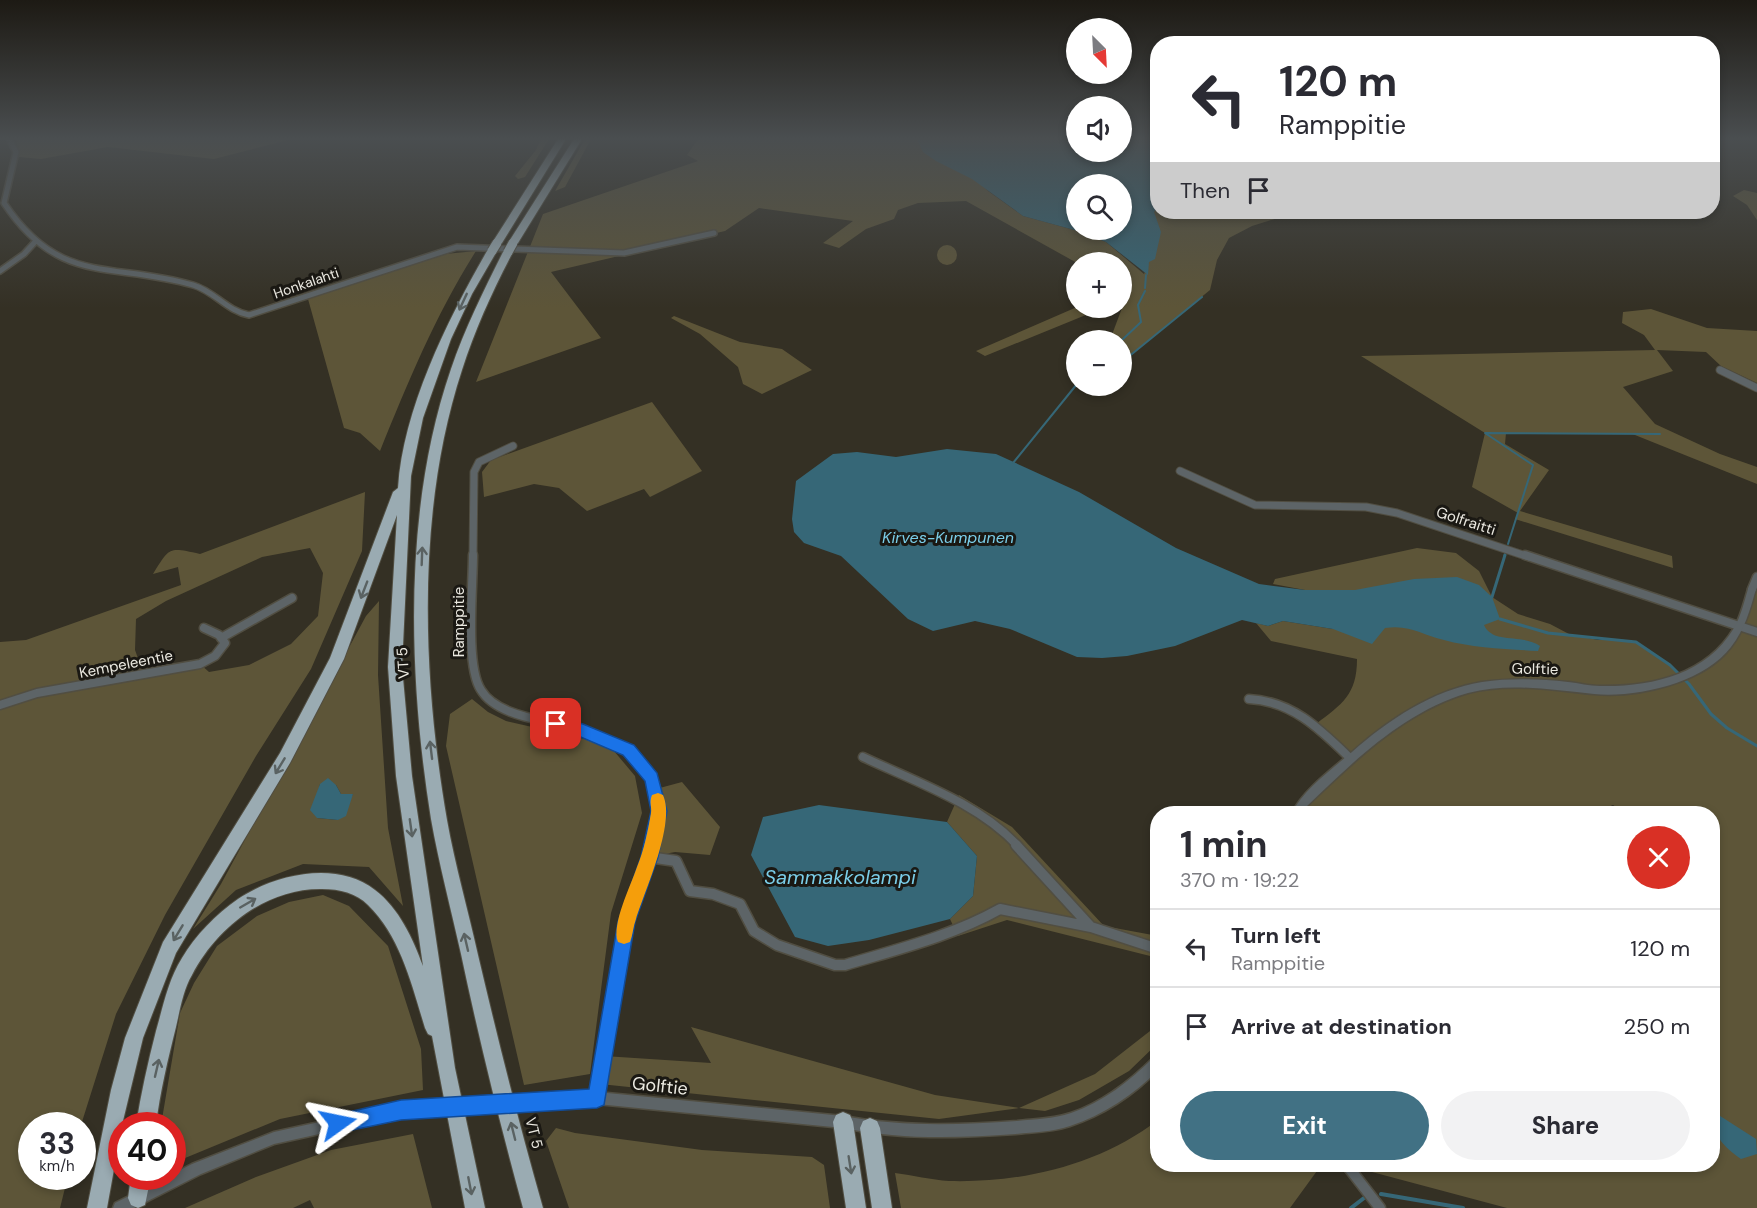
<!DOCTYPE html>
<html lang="en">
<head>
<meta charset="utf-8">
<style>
	body { margin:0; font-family:"DM Sans",sans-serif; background:#f2f2f3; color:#2b2b33; height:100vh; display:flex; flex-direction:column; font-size:22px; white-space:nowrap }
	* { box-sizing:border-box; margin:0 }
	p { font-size:20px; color:#7c7c81 }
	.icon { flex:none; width:33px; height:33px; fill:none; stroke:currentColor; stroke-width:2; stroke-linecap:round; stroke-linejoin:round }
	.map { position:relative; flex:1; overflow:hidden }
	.sheet { position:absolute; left:1150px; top:806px; width:570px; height:366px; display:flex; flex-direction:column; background:#fff; border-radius:24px; box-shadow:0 3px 9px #0003 }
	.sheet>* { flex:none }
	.top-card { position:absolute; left:1150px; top:36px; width:570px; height:183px; border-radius:24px; box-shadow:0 3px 9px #0003; background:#fff; color:#2b2b33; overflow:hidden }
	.needle { width:39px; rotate:156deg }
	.fabs { position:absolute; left:1066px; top:18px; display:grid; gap:12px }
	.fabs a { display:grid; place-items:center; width:66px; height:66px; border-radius:50%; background:#fff; box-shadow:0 3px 9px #0003; font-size:30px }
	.speed { position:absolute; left:18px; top:1112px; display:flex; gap:12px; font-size:30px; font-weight:700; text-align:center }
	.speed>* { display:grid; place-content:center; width:78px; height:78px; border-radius:50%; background:#fff; box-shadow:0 3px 9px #0003; line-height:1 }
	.speed small { font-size:15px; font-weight:400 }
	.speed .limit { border:9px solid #d22; background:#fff; color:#111 }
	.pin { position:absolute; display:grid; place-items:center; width:51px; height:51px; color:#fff; margin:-26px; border-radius:12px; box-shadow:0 3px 9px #0006 }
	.me { position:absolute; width:66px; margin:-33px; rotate:78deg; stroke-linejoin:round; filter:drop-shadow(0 0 4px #0008) }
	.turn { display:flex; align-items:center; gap:21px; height:126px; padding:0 30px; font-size:27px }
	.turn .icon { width:78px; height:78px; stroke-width:2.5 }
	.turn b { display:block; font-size:42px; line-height:51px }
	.then { display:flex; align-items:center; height:57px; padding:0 30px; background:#0003; gap:12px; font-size:22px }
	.round { display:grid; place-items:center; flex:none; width:63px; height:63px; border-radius:32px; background:#f2f2f3 }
	.headline { display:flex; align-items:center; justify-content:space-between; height:102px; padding:0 30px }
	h1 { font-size:36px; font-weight:700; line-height:45px }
	.button { display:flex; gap:12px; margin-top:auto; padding:12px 30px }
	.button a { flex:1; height:69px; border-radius:36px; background:#417184; color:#fff; font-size:24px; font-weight:700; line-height:69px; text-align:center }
	.button a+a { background:#f2f2f3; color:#2b2b33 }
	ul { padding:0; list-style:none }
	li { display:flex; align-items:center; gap:18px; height:78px; padding:0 30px; border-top:2px solid #e1e1e2 }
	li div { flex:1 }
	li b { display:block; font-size:22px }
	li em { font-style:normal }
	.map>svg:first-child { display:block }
	.green { fill:#5d5538; fill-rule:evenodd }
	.water { fill:#366777; fill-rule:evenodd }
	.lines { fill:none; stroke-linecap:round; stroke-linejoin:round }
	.stream-far2 { stroke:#366777; stroke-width:2 }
	.stream-far1 { stroke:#366777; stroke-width:3 }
	.stream { stroke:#366777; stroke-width:4 }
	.minor-far3-casing { stroke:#514e42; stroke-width:8 }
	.minor-far2-casing { stroke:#514e42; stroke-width:9 }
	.minor-far1-casing { stroke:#514e42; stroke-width:11 }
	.minor-casing { stroke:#514e42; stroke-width:13 }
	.tertiary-casing { stroke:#514e42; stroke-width:3 }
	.motorway-casing { stroke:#514e42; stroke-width:2 }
	.minor-far3 { stroke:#5d6467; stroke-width:5 }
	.minor-far2 { stroke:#5d6467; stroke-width:7 }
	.minor-far1 { stroke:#5d6467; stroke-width:8 }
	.minor { stroke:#5d6467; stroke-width:10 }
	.tertiary { fill:#5d6467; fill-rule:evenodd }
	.motorway { fill:#9aabb2; fill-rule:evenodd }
	.tertiary-bridge-casing { stroke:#514e42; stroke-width:15; stroke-linecap:butt }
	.motorway-bridge-casing { stroke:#514e42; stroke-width:11; stroke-linecap:butt }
	.tertiary-bridge { stroke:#5d6467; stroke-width:12 }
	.motorway-bridge { stroke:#9aabb2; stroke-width:9 }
	.oneway { stroke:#5a6262 }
	.route { fill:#1a73e8; stroke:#114b97; stroke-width:1.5 }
	.slow { fill:#f59e0b }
	.labels { text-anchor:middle; stroke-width:6; stroke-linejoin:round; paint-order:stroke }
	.far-street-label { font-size:14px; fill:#ebe9e1; stroke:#1a1813 }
	.street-label { font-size:15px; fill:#ebe9e1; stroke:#1a1813 }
	.water-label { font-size:16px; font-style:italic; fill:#7bcee9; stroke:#1a1813 }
	.near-street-label { font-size:18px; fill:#ebe9e1; stroke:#1a1813 }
	.near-water-label { font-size:20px; font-style:italic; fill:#7bcee9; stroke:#1a1813 }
</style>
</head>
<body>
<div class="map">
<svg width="1757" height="1208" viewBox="0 0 1757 1208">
	<rect width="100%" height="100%" fill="#343024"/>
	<path class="green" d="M16,139H292L214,159L108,147L41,159L19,157Z
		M541,139H549L525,177L518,179L515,176L536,150Z
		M585,139H591L565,187L555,191Z
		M698,139H937L988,191L1023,216L1078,231L1106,242L1144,274L1149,262L1141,260L1158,194V212H1297L1252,226L1229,238L1217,260L1210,290L1127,358L1122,357V340H1110L1122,308V262L1077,263L966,201L918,203L898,210L894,219L866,229L839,248L823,243L853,221L759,208L725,231L551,272L601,338L476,382L543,214L698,161L687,155Z
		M1744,190L1757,193V220L1747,205L1733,196Z
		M937 255a10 10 0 1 1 20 0a10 10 0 1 1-20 0Z
		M476,251C436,314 408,382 380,451L360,433L344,428L308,299L435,255Z
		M1077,307L1103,308L985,356L976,351Z
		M1651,309L1707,328L1757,331V383L1721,366L1706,352L1657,350L1673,371L1623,387L1655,424L1720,454L1757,467V484L1630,433H1506L1505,444L1549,470L1520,511L1672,556L1673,568L1515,519L1518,513L1472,487L1485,433L1361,356L1655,350L1644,335L1622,323L1623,312Z
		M674,316L740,342L782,349L812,370L762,394L743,384L738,367L700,334L671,318Z
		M652,402L702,471L650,497L644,489L587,511L559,488L534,484L484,497L482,472L491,460Z
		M365,492L362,551L311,669L256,756L165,915L116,1014L81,1125H32V1176H68L60,1208H0V642L26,640L181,585L178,567L153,574C170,547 168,547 200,554ZM310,548L323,573L318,616L291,644L249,665L209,672L200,664L144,675L135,650L136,619L166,601L262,557Z
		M1417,548L1456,553L1479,571L1492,597L1518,614L1550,624L1569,634L1598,640L1618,639L1636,642L1670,665L1683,678L1695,673L1739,628L1757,577V1208H1507L1342,1164H1713V813H1625L1613,805L1594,813H1297L1350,758L1316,724C1342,704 1357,695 1357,659L1271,641L1256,623L1268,626L1283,621L1333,629L1305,590L1273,584L1275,579Z
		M379,601L378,675L388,828L403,906L369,867L303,864L236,890L193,929L221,884L366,616ZM320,784L336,785L341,794H353L338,820L317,818V796Z
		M472,699L488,712L506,721L585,739L614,751L635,776L642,813L611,913L590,1074L524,1085L446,746L450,714Z
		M682,782L720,827L710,855L675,852L649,857L659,811L656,789Z
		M959,795L1012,827L1104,926L1158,936V958L1007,920L958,936L950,919L973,896L977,856L947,822Z
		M323,895L349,906L388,946L421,1049L423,1090L280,1119L173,1163L172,1125H161L180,1013L194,983L217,946L257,916L289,902Z
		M1158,1019V1043L1129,1071L1079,1100L1045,1111L1019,1108L939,1119L600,1084L604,1056L711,1063L691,1027L935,1095L1019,1108L1095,1074L1150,1031Z
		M1158,1120V1164H1322L1290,1208H901L895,1173C913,1175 931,1180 949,1181C1023,1183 1099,1165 1158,1120Z
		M556,1128L575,1133L702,1150L812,1157L824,1165L830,1208H569L546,1141Z
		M413,1134L432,1208H314L310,1200L293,1208H185L256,1177L331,1150Z"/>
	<path class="water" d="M917,139H1077V152H1122V139H1158V207L1154,212L1161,232L1155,259L1149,262L1148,275L1106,242L1078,231L1023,216L972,179L936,161L923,152ZM1077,184H1122V230H1077Z
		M947,449L996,454L1079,492L1176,548L1259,584L1305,590H1355L1414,579L1457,577L1479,585L1492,597L1500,619L1484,625C1493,645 1522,633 1540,646L1538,651C1507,649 1473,648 1444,640C1422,635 1410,624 1385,628L1372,644L1333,629L1283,621L1268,626L1242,620L1175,646L1127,656L1102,658L1077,657L1010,629L975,621L933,631L908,619L841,556L804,543L794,532L792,519L796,481L833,454L857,452L896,457Z
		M328,778L336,785L341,794H353L346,816L338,820L317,818L310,810L320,784Z
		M819,805L947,822L977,856L973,896L950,919L869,940L828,946L795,937L751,855L763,817Z
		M1717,1114L1756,1139L1757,1154L1741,1159C1724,1147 1713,1136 1713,1115Z"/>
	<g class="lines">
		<path class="stream-far2" d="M1145,288L1146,275
			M1122,340L1141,322L1138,305L1145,291
			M1122,357L1127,358L1202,297
			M1013,463L1077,384
			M1508,544L1533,465L1485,433L1660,434
			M1504,557L1505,554"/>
		<path class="stream-far1" d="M1492,597L1505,555
			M1500,619L1548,633L1636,642L1670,665L1689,684L1711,714L1727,728L1757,746"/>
		<path class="stream" d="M1381,1194L1463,1208
			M1351,1208L1364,1198"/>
		<g class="minor-far3-casing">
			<path id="minor-far3" d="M9,139L16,152L4,203C60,287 111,261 193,285C214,291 227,311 249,315L457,247L624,253L714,233
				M0,271L24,254L34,243"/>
		</g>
		<g class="minor-far2-casing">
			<path id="minor-far2" d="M1720,370L1757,388
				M1180,471L1255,505L1366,507L1397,513L1529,557
				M473,557L474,472L479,462L513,446"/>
		</g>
		<g class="minor-far1-casing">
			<path id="minor-far1" d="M473,555C473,587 465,666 481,690C493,710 524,717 544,721C591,732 661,750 659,811C659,822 654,835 651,846
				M1525,555L1757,632
				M1752,589L1757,577
				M221,638L292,598
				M1249,699C1292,701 1320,729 1350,758
				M0,705L37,693L200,664L215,656L225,643L219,635L204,628
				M863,757C916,782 978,803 1018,846"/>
		</g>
		<g class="minor-casing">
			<path id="minor" d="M1016,845L1090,926
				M649,857L676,861L690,891L713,894L740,904L754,931L777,945L835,965H845C898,949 952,936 1000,909L1091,927L1158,949
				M597,1098L626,922L652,845
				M1346,1164L1380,1208"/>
		</g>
		<g class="tertiary-casing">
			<path id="tertiary" d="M1752,586L1756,589C1750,610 1745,629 1731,647C1704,683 1637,698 1594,694C1552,690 1509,682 1468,693C1403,712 1353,762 1306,807L1303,813H1292C1303,790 1332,769 1352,752C1388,720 1433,690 1482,682C1511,678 1540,679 1568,682C1579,683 1589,686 1600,686C1651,687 1706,675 1734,628C1741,616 1744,602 1748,589Z
				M1158,1055V1070C1134,1095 1103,1115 1070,1126C1052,1132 1035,1132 1016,1134C957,1138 901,1140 843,1128L597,1104L561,1105L557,1103L555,1099L557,1095L561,1093L597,1092L843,1116C901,1127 958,1125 1017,1121C1035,1119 1053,1119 1071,1113C1103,1102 1130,1081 1154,1057Z
				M401,1104L406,1105L407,1110L406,1115L401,1116L274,1144L201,1174L134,1208H113L115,1203L169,1176H172V1174L192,1164L274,1132Z"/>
		</g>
		<g class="motorway-casing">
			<path id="motorway" d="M558,139H566L502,243L494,245L492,243Z
				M574,139H582L518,243L510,245L508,243Z
				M492,248L497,251L472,294L451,339L423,418L411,476L402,667L412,776L455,1068L485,1208H465L432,1036L428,1034L425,1028C412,986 401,937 368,905C356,893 340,889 322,889C267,888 217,927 192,975C183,990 180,1010 176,1027C168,1059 160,1092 156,1125H136C141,1093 148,1062 156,1031C163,1007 168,980 182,958C195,936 216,914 238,899C275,874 337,860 375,890C399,908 413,939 423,966L396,776L388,667L397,515L344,659L290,763L176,953L143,1038L122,1125L107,1208H87L111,1090L125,1038L163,942L280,753L330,658L393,492L398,488C403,409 448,319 487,251Z
				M508,249L513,252C493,290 475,329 462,370C416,510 422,676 447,820C455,865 468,910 478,955C498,1040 519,1124 543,1208H523C500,1124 479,1039 461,954C451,909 439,864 431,819C408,675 403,508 451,369C465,328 484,290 503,252Z
				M843,1112L850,1115L853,1122L866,1208H846L833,1122L836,1115Z
				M870,1118L877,1121L880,1128L892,1208H872L860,1128L863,1121Z
				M131,1176H151L145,1205L138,1208L131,1205L128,1198Z"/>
		</g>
		<use href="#minor-far3" class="minor-far3"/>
		<use href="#minor-far2" class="minor-far2"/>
		<use href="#minor-far1" class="minor-far1"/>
		<use href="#minor" class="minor"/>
		<use href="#tertiary" class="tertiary"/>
		<use href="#motorway" class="motorway"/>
		<g class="tertiary-bridge-casing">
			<path id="tertiary-bridge" d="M401,1110L561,1099"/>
		</g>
		<g class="motorway-bridge-casing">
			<path id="motorway-bridge" d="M492,251L497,243
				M508,252L513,243"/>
		</g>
		<use href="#tertiary-bridge" class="tertiary-bridge"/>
		<use href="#motorway-bridge" class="motorway-bridge"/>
	</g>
	<defs><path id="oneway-shaft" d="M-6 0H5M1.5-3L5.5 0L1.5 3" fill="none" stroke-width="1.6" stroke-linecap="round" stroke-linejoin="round" transform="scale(1.5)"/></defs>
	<g class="oneway">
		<use href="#oneway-shaft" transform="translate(463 302) rotate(115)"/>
		<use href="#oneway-shaft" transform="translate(422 556) rotate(-88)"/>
		<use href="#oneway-shaft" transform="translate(364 590) rotate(111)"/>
		<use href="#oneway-shaft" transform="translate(431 750) rotate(-97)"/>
		<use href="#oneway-shaft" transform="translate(280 766) rotate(121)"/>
		<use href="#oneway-shaft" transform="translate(411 828) rotate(82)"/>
		<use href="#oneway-shaft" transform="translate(248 903) rotate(-30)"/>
		<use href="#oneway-shaft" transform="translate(178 933) rotate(121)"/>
		<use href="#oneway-shaft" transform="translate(466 942) rotate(-103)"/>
		<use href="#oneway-shaft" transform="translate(157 1068) rotate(-77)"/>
		<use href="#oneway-shaft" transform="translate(513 1131) rotate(-104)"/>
		<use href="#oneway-shaft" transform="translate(850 1165) rotate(81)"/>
		<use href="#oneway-shaft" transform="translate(470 1186) rotate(79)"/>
	</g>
	<linearGradient id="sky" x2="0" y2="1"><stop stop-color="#1d1a14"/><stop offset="0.45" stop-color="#4a4e50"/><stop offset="1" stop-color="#4a4e50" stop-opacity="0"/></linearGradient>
	<rect width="1757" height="308" fill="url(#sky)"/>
	<path class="route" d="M556,717L583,724L634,745L657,773L667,811L658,857L635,922L604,1105L597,1108L401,1120L338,1133L331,1130L328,1123L331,1116L401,1100L589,1089L618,922L641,857L651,811L645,781L623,755L576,735L551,728L548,724L551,719Z"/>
	<path class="slow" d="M658,793L663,795C676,823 645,890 636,919C633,927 633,934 630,942L624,944L618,942C611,925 631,885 637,867C644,850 648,831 651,813C652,807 649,802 652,795Z"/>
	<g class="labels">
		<g class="far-street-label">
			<text transform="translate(306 283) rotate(-19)" y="5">Honkalahti</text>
		</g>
		<g class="street-label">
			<text transform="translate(1466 521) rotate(18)" y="5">Golfraitti</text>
			<text transform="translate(459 622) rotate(-90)" y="5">Ramppitie</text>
			<text transform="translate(403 663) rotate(-94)" y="5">VT 5</text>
			<text transform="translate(126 664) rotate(-11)" y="5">Kempeleentie</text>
			<text transform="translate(1535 669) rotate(1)" y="5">Golftie</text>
			<text transform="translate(534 1133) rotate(76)" y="5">VT 5</text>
		</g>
		<g class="water-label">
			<text x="948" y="543">Kirves-Kumpunen</text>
		</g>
		<g class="near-street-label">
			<text transform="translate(660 1086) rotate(6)" y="6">Golftie</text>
		</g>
		<g class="near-water-label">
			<text x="840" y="884">Sammakkolampi</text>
		</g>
	</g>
</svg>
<div class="fabs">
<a><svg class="needle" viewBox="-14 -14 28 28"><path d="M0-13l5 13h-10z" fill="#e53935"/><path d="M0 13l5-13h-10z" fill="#7c7c81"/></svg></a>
<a><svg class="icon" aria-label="sound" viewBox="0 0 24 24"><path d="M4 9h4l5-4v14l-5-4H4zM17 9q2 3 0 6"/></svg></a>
<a><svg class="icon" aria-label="search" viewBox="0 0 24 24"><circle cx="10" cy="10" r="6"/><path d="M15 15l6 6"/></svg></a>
<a>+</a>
<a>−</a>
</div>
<div class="speed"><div>33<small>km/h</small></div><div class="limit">40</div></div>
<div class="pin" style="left:556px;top:724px;background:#d93025"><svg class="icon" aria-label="arrive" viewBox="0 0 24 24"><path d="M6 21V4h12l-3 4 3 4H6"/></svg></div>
<svg class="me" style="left:338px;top:1123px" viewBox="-20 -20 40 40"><path d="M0-17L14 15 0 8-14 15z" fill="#1a73e8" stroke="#fff" stroke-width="4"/></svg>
<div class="top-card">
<div class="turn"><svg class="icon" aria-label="left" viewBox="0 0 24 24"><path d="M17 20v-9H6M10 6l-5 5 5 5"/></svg><div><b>120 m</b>Ramppitie</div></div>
<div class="then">Then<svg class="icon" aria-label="arrive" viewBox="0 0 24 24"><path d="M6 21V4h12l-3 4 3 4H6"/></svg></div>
</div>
<section class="sheet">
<div class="headline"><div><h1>1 min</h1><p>370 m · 19:22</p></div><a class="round" style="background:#d93025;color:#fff"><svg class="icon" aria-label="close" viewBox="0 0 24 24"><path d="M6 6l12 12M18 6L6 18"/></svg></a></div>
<ul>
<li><svg class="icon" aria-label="left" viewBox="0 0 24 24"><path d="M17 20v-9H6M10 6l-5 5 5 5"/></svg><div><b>Turn left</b><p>Ramppitie</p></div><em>120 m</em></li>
<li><svg class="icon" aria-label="arrive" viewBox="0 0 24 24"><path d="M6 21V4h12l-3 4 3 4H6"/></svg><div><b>Arrive at destination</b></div><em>250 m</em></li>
</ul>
<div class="button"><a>Exit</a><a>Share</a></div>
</section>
</div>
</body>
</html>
